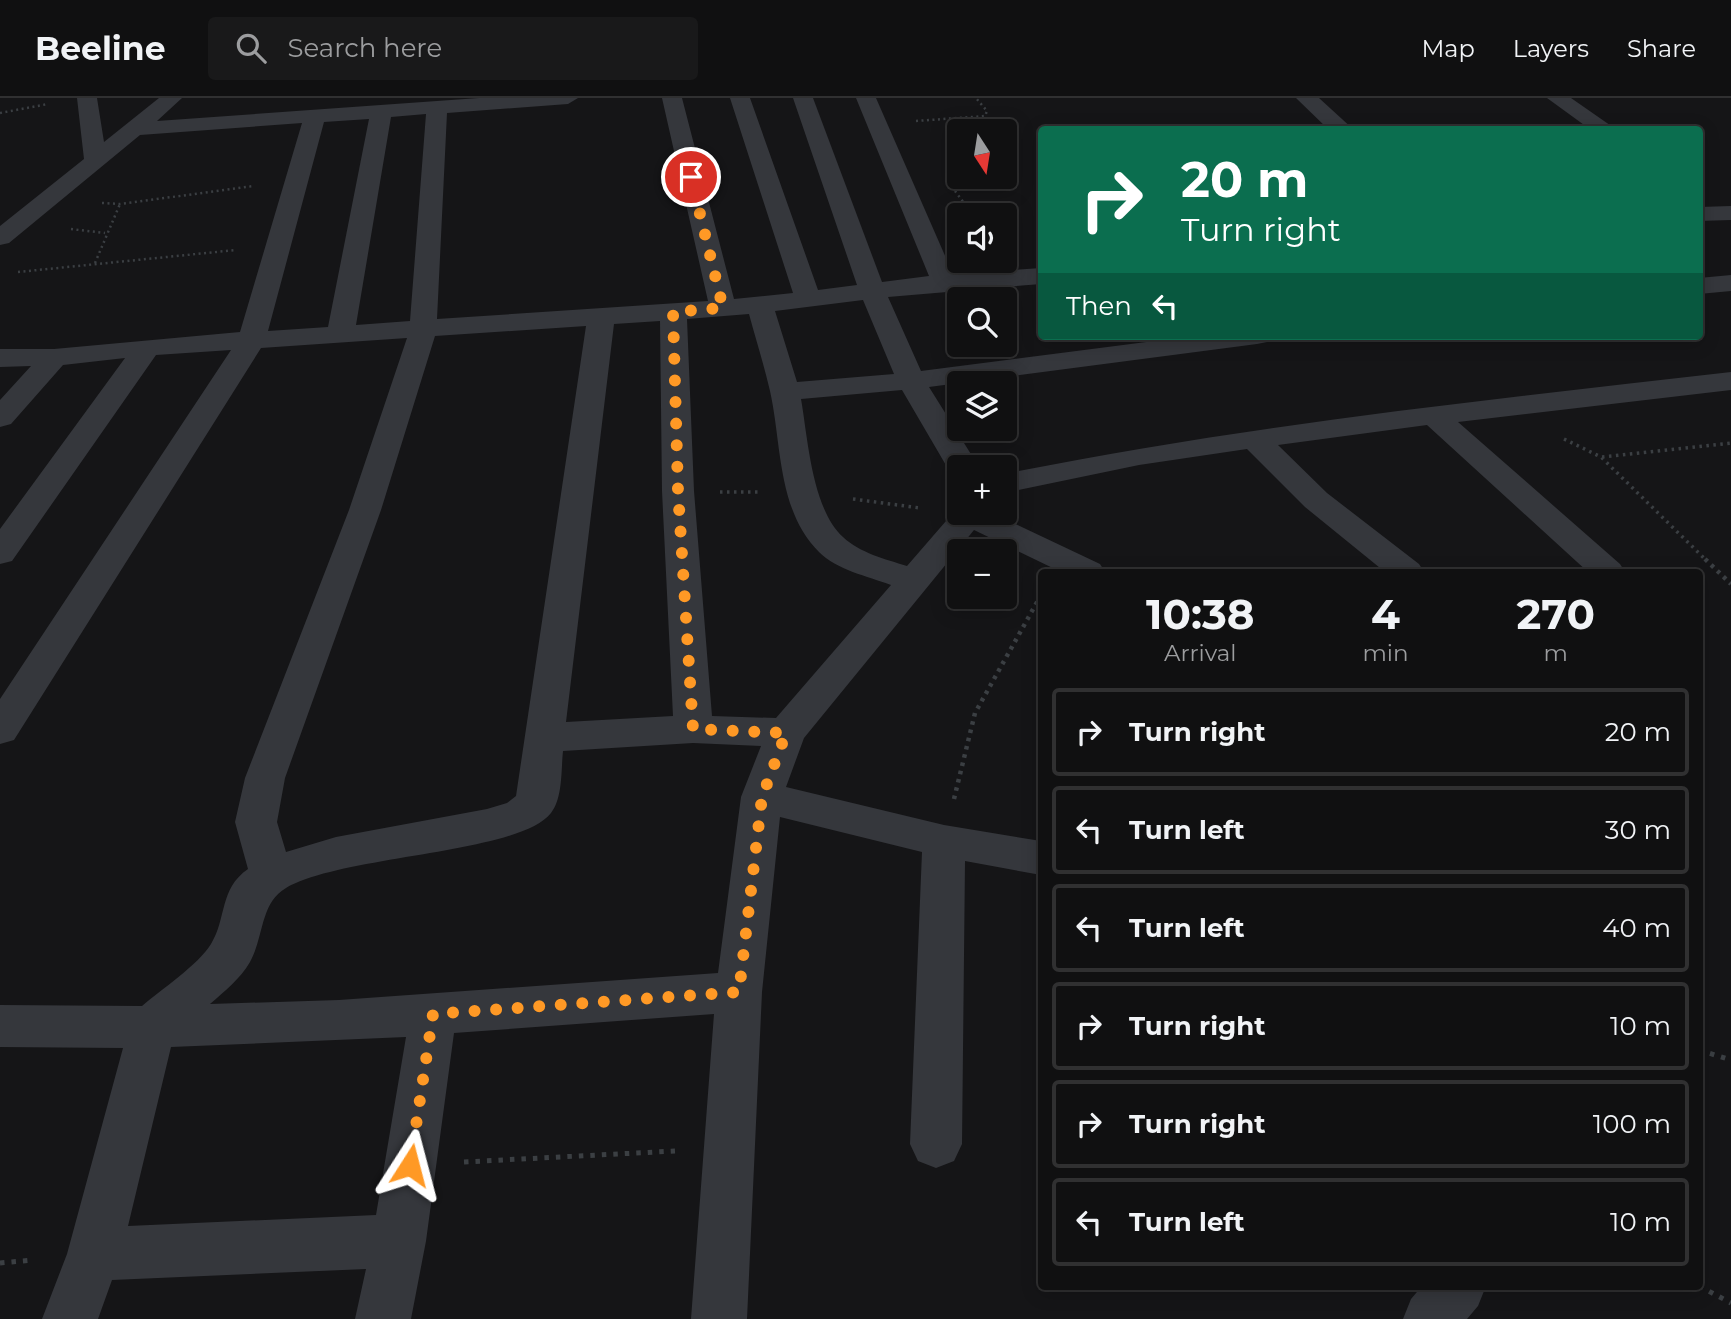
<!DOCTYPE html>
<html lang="en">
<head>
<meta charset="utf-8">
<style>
	body { margin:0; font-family:Montserrat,sans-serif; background:#19191a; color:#f1f3f6; height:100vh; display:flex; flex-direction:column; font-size:26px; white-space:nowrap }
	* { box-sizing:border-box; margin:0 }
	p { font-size:23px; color:#9c9d9f }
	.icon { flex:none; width:38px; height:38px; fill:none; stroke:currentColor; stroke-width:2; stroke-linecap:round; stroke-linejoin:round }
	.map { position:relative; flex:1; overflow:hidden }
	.details { position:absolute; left:1038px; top:471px; width:665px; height:721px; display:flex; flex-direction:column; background:#101011; border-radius:7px; box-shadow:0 4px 18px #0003,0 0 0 2px #303031 }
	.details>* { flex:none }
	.hud { position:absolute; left:1038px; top:28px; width:665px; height:214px; border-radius:7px; box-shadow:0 4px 18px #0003,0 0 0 2px #303031; background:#0b6e4f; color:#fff; overflow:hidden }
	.needle { width:46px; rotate:168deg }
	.fabs { position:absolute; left:947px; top:21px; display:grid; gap:14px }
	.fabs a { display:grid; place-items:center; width:70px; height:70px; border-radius:7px; background:#101011; box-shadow:0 4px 18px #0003,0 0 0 2px #303031; font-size:35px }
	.pin { position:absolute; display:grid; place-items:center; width:60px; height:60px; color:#fff; margin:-30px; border:4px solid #fff; border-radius:50%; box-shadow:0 2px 7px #0007 }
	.me { position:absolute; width:77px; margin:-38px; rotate:9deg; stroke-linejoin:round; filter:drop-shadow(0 0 5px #0008) }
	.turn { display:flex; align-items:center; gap:24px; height:147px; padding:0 28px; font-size:32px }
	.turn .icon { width:91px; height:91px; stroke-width:2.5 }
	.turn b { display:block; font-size:49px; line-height:60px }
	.then { display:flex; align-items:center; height:66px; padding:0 28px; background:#0003; gap:14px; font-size:26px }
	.eta { display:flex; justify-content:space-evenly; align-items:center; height:119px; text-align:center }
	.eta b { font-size:42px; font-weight:700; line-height:49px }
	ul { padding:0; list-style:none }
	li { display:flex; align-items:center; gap:21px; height:88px; margin:0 14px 10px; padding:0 14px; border:4px solid #303031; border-radius:7px }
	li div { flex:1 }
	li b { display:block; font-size:26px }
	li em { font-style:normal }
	header { display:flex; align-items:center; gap:42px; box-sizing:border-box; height:98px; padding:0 35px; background:#101011; border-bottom:2px solid #303031 }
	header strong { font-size:33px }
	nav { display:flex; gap:38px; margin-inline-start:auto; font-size:24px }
	.search { width:490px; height:63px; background:#19191a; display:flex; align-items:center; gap:18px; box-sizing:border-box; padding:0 24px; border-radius:7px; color:#9c9d9f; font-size:26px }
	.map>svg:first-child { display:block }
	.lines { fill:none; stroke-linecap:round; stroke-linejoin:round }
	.path-far3 { stroke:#3b3f43; stroke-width:2.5; stroke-dasharray:2 3.5; stroke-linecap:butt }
	.path-far2 { stroke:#3b3f43; stroke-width:3.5; stroke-dasharray:2.5 4.5; stroke-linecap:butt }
	.path-far1 { stroke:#3b3f43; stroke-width:4.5; stroke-dasharray:3.5 5; stroke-linecap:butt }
	.path { stroke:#3b3f43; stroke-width:5; stroke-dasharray:4.5 7; stroke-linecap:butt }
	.minor { fill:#35373c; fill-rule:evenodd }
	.route { stroke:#ff9925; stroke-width:12; stroke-dasharray:0 21.6 }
</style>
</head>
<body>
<header>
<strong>Beeline</strong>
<div class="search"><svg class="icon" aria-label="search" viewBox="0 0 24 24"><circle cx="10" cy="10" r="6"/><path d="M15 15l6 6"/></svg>Search here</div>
<nav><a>Map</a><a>Layers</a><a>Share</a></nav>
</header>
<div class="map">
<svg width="1731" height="1221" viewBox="0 0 1731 1221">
	<rect width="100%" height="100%" fill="#151517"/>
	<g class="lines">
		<path class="path-far3" d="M0,15L48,6
			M916,23L985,18L987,13L976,0
			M955,93L973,117
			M102,105L120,106L254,88
			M71,131L105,135
			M95,165L120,106
			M18,174L236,152"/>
		<path class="path-far2" d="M1564,341L1601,359L1707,463
			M1602,359L1731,345
			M720,394H760
			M853,401L920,410"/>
		<path class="path-far1" d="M1705,461L1731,486
			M954,701L975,615L1041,497"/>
		<path class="path" d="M1699,952L1731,962
			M464,1064L675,1053
			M0,1165L34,1162
			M1699,1188L1731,1205"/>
		<path class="minor" d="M77,0H97L104,44L159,0H182L157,23L479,0H578L568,6L447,15L437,221L708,203L662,0H682L734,201L793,195L730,0H750L818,192L857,187L793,0H813L882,184L929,178L856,0H876L953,176L1041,170V186L888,199L921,273L1193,238H1271L1267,244L1257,246L929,289L979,369H959V377L952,376L947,369L902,292L801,301C808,341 812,411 843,439C860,455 885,461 907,468L959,408V415H992L1100,466L1105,474H1061L974,432L804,640L786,689L944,727L1041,743V777L965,763L962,1046L954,1063L936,1070L918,1063L910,1046L922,754L780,719L762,894L747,1221H691L714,916L454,935L426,1143L411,1221H355L366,1171L112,1182L98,1221H42L67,1156L123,950L0,949V907L142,908C162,891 198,867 211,846C227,820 219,791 248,771L235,724L245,680L349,412L407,240L261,250L14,642L0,646V601L231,252L156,257L12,463L0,466V431L125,260L63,267L11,326L0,329V302L31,268L0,269V251H54L240,234L302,25L140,37L9,145L0,147V128L84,61ZM426,16L410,223L356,227L391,19ZM369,21L328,229L268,233L324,24ZM863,202L894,276L797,284L775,213ZM749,216C756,242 764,267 770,293C782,347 777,412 819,454C837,472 867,478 891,487L776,620L712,618L694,393L687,221ZM660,223L662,393L673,618L566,624L614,226ZM586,228L516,698L507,705L487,711L336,739L286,754L277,724L285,680L381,412L435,238ZM693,645L761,648L741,699L718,875L339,902L210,906C225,893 240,881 250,864C264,839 260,805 286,790C342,757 519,756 551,715C563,700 561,671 563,653ZM406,939L376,1117L128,1128L171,949Z
			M1296,0H1319L1354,32H1329Z
			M1547,0H1571L1617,32H1591Z
			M1731,108V122L1699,123V109Z
			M1731,177V193L1699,196V180Z
			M1731,274V292L1458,324L1620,466L1625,474H1588L1427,327L1278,347L1327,395L1419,466L1424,474H1385L1305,409L1247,351L1139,367L1004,395V376C1245,327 1488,302 1731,274Z
			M1422,1188H1486L1478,1208L1467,1221H1403L1411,1201Z"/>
	</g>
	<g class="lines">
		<path class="route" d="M410,1067L433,916L739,894L762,699L786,635L693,631L678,393L673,214L723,210L691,79"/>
	</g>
</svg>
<div class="fabs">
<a><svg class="needle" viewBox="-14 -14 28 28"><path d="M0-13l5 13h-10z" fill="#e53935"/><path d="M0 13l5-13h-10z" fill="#9c9d9f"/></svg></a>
<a><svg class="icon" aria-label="sound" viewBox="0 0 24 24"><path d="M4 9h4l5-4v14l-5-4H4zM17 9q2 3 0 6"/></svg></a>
<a><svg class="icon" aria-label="search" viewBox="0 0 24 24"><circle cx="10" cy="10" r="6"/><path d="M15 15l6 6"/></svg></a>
<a><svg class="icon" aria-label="layers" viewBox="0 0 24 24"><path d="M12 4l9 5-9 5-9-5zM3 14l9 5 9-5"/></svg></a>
<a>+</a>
<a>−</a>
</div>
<div class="pin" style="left:691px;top:79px;background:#d93025"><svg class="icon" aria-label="arrive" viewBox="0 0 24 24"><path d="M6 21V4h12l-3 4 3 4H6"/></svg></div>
<svg class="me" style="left:410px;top:1067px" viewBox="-20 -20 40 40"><path d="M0-17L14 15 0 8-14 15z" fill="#ff9925" stroke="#fff" stroke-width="4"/></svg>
<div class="hud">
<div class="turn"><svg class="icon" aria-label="right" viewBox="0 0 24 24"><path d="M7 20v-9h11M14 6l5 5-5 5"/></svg><div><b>20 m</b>Turn right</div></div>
<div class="then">Then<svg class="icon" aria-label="left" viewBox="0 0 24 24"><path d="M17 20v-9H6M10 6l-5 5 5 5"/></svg></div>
</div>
<section class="details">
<div class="eta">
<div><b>10:38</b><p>Arrival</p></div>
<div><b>4</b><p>min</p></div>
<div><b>270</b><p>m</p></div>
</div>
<ul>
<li><svg class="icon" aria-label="right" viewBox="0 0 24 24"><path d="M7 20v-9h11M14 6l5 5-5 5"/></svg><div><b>Turn right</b></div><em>20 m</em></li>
<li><svg class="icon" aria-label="left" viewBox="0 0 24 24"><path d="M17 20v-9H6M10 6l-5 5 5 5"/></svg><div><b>Turn left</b></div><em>30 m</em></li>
<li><svg class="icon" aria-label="left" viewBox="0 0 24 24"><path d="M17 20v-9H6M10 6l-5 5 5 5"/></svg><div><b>Turn left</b></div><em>40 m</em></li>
<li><svg class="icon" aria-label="right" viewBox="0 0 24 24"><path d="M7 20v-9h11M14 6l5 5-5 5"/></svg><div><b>Turn right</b></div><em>10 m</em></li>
<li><svg class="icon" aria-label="right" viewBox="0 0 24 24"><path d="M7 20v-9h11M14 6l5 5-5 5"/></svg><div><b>Turn right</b></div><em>100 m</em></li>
<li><svg class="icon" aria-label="left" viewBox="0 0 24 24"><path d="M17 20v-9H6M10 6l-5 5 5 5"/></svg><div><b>Turn left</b></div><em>10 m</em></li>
</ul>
</section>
</div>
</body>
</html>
